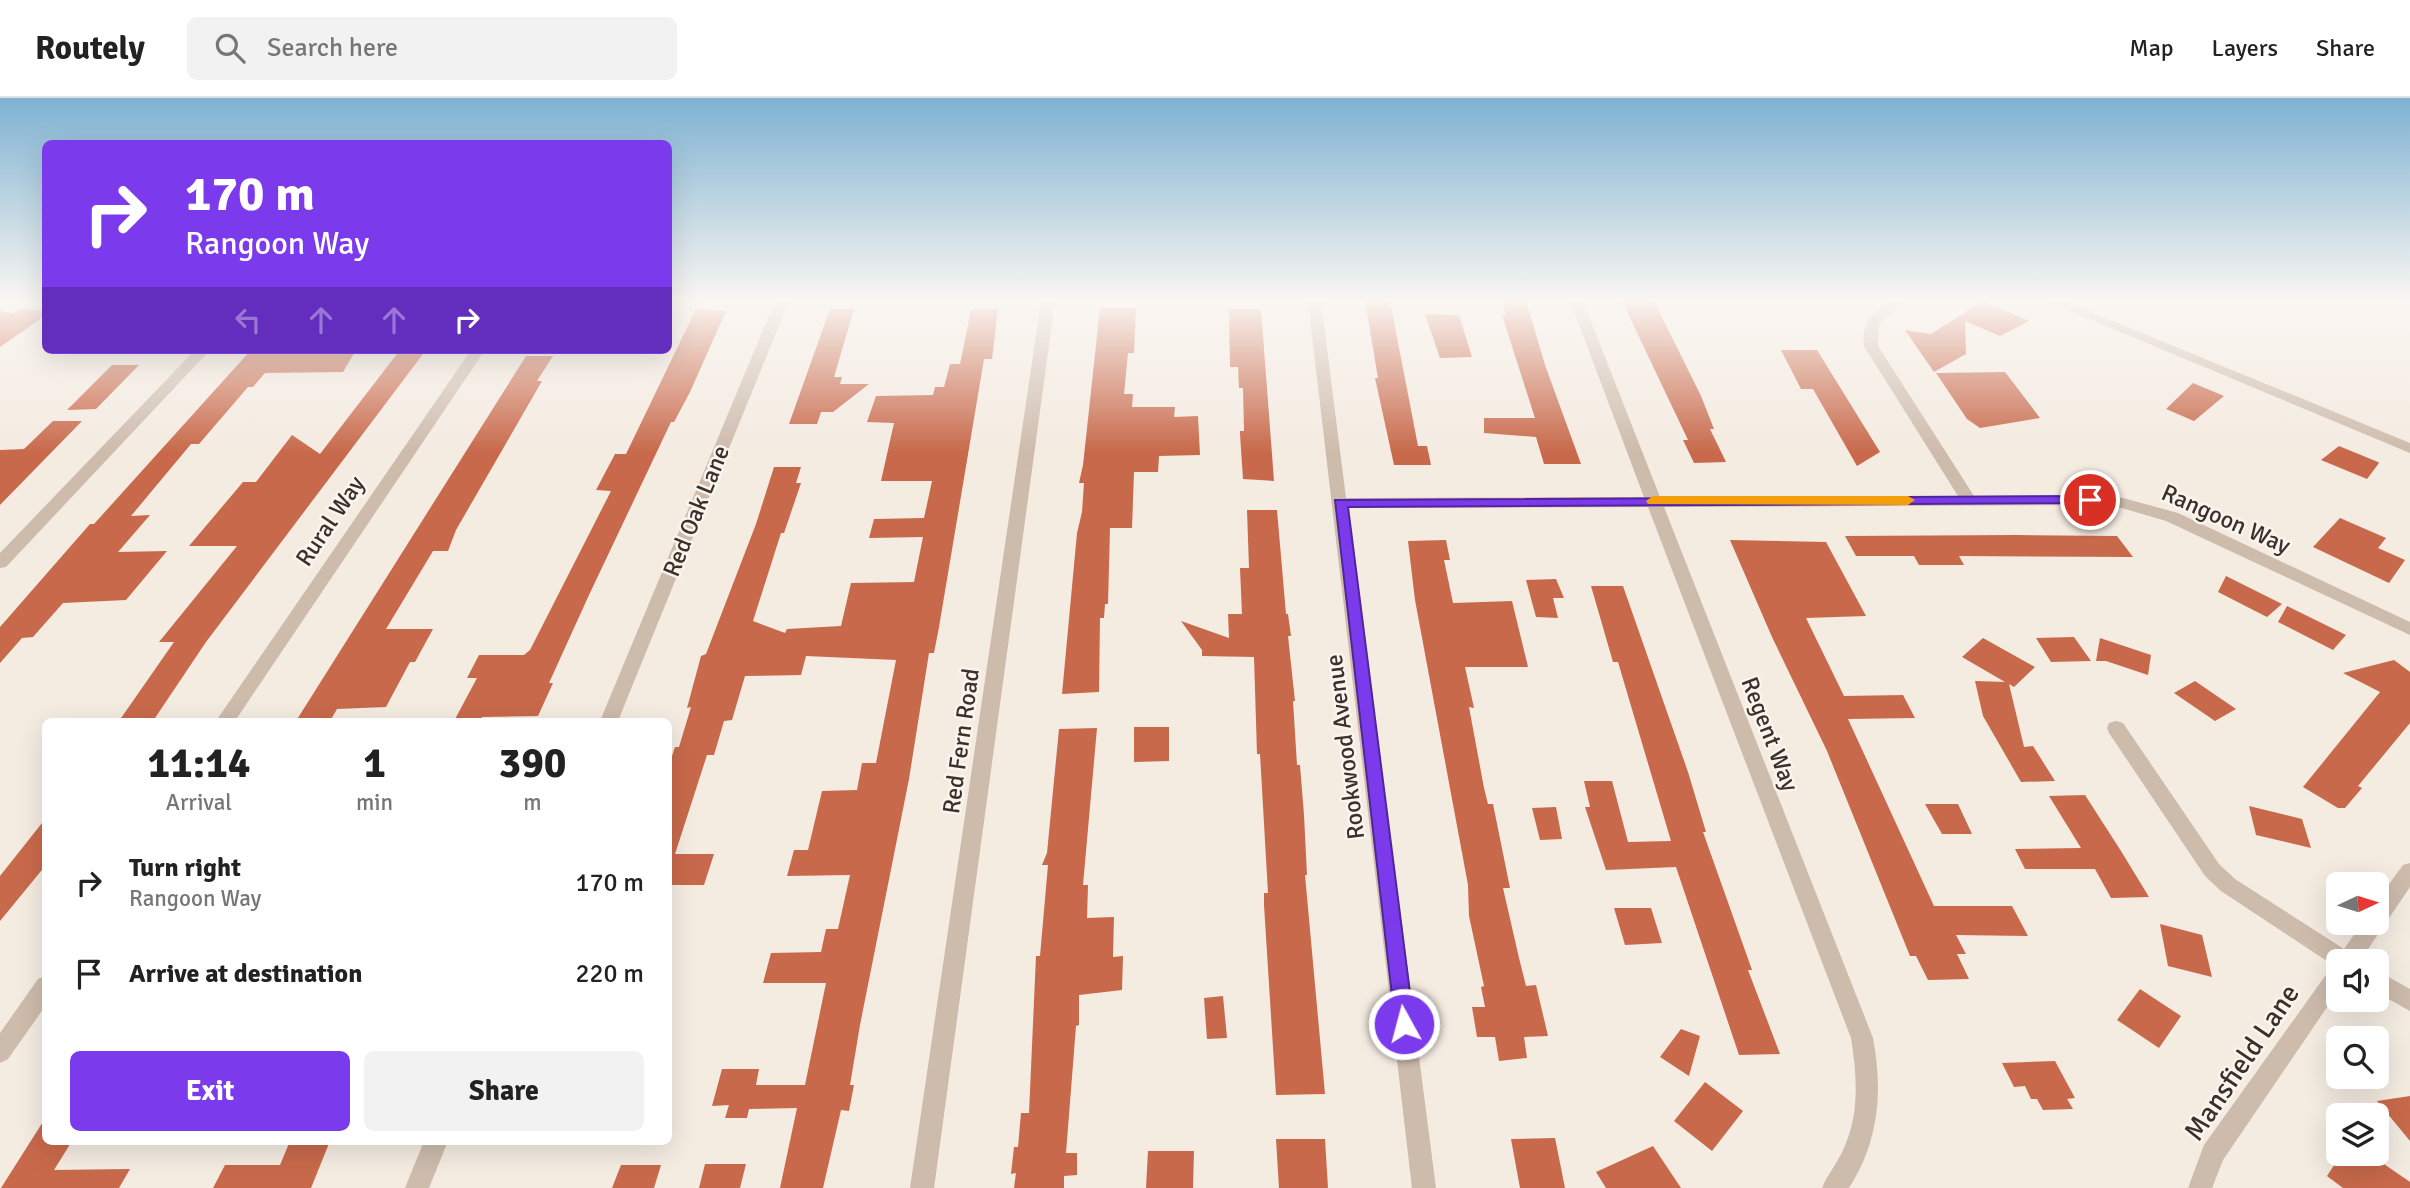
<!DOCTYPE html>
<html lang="en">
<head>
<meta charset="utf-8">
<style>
	body { margin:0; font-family:Signika,sans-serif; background:#f2f2f2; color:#222; height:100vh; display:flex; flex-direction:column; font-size:26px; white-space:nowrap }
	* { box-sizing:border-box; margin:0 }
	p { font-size:23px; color:#767676 }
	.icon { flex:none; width:38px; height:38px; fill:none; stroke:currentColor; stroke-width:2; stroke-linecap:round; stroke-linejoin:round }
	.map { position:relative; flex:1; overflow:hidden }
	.side { position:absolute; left:42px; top:620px; width:630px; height:427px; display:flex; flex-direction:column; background:#fff; border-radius:10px; box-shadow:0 7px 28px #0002 }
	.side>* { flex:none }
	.top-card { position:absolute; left:42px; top:42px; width:630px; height:214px; border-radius:10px; box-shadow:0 7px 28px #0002; background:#7c3aed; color:#fff; overflow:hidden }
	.needle { width:46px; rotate:86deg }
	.controls { position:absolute; left:2326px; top:774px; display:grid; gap:14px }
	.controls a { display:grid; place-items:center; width:63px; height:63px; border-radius:10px; background:#fff; box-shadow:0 7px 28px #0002; font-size:35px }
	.pin { position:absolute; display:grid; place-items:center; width:60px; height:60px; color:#fff; margin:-30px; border:4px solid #fff; border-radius:50%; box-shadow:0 2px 7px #0007 }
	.me { position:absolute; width:77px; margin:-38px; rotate:353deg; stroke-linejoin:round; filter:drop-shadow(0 0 5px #0008) }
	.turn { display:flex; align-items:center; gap:24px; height:147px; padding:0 28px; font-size:32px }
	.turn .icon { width:91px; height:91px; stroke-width:2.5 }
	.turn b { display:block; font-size:49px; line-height:60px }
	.lanes { display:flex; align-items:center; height:66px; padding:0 28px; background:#0003; justify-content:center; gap:35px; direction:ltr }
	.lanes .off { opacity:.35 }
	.eta { display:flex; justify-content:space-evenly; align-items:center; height:119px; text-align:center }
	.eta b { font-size:42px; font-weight:700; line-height:49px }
	.action { display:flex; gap:14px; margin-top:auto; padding:14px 28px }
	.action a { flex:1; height:80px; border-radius:10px; background:#7c3aed; color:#fff; font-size:28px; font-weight:700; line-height:80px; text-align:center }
	.action a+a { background:#f2f2f2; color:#222 }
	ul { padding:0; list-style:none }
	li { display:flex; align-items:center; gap:21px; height:91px; padding:0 28px }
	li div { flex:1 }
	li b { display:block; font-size:26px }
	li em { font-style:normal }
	header { display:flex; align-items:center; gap:42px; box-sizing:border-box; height:98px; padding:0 35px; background:#fff; border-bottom:2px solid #e0e0e0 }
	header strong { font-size:33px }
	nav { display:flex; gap:38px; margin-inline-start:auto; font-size:24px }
	.search { width:490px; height:63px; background:#f2f2f2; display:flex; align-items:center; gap:18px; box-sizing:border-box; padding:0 24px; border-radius:10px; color:#767676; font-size:26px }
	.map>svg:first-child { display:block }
	.building { fill:#c8694b }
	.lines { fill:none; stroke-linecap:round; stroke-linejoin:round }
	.street { fill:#cdbbac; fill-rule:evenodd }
	.route { fill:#7c3aed; stroke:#51269a; stroke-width:2 }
	.slow { fill:#f59e0b }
	.labels { text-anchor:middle; stroke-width:5; stroke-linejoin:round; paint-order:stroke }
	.street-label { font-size:24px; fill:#3b302b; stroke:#fbf5ee }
	.near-street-label { font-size:28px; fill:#3b302b; stroke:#fbf5ee }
</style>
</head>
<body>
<header>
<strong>Routely</strong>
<div class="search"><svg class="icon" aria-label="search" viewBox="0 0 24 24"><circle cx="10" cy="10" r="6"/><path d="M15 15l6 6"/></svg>Search here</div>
<nav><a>Map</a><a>Layers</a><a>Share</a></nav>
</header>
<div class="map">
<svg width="2410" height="1090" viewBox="0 0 2410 1090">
	<rect width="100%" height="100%" fill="#f4ebe1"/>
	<path class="building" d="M1365,203H1390L1418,348H1427L1431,367H1394L1375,280H1378Z
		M1502,203H1526L1545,267L1581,366H1544L1536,339L1484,335V320H1535L1502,217H1506Z
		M1622,203H1654L1701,298L1714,331H1710L1726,364L1694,365L1683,342H1688Z
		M1983,203L2029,223L2000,238L1965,223L1966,256L1934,274L1905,232L1931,236Z
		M1100,210H1136L1134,255H1128L1124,296H1133L1132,309H1175L1174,319L1198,318L1200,357L1159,358L1158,374H1134L1132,430H1110L1108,506H1105L1104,520H1100L1099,594L1062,596L1077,435L1082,414L1084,385H1079L1083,367Z
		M19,211L46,213V217L0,249V213L14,215Z
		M696,211L726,213L690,294L674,324H671L589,497L549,585H553L538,618L482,619L480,623H454L477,580H467L479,557H524L530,552L611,393L596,392L615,356H626Z
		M830,211H854L834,279H842L840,286H869L833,314H821L817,326H789Z
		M998,211L992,261H984L939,529L934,555H929L909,681L860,927L850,987H854L849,1013L841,1012L823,1090H780L797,1010L749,1011L747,1020H725L729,1007L712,1008L722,971H759L756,987H805L826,885H763L771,855L821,854L826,831H838L850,777L787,778L794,752H808L822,693L857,692L862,665H876L896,562L806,558L801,577L745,578L732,622L724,623L714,657H707L675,756H714L704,787H668V670L675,649H679L691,609L687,610L701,558L706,556L756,426L774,369H801L796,385H801L784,435H781L753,523L785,535L787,531L841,528L851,485L914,484L923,439L869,440L874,421L924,420L932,383H881L894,325L867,324L876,298L933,297L935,289H944L950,266H960L971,212Z
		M1229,211H1261L1274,383L1243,381L1240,336V333H1244L1243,290H1239L1238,269H1230Z
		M1425,216L1459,217L1472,259L1440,260Z
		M251,252H356L343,274L265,275L253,289H248L199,346H191L131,418L150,417L118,454L167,453L126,502L63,505L33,539L22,540L0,565V529L90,426H94Z
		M400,252H426L206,544L153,623H119L174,544H159L237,448H189L243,384H256L292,337L320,356Z
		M1781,252H1817L1880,354L1857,368L1813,291H1801Z
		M526,258H553L537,283H542L456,432L448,453H433L386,531H433L415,564H410L386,609L337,611L330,623H296Z
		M112,267H139L96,311L67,312Z
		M2005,274L2040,320L1980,330L1967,321L1936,275Z
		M2193,285L2224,298L2194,323L2166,311Z
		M53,323H82L0,407V352L24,351Z
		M2339,348L2378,364L2379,365L2367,381L2321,362Z
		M1247,412H1277L1286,516H1288L1291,538H1288L1295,603H1293L1297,667H1300L1304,717L1307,777H1305L1325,996L1276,997L1264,807V795H1268L1260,656H1257L1254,559L1202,558V552L1181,523L1229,540L1228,516H1242L1240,470H1249Z
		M2340,420L2386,440L2378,450L2405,462L2389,485L2313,449Z
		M2017,437L2117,438L2133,459L1959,458L1964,467H1919L1914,458H1856L1845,438Z
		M1446,442L1450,462H1444L1453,505L1512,503L1528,569H1465L1474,610L1469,609L1484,690L1488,706H1493L1510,790H1503L1519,860L1526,888L1536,887L1548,938L1524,939L1527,960L1499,963L1495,939H1477L1472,909H1485L1481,889L1484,888L1469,818L1468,787L1415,502L1408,443Z
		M1730,442L1826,444L1866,518L1806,520L1844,598L1903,597L1915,620L1848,621L1934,808H2012L2028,838L1956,837L1966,856H1957L1969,881L1928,882L1916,858H1910L1827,653L1772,539Z
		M2226,478L2282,506L2267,519L2218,494Z
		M1556,481L1564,500H1553L1558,520L1536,519L1526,482Z
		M1591,488H1623L1688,674L1706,734H1703L1752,872H1748L1780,956L1739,957L1676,769L1606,772L1585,709H1590L1584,683H1612L1628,744L1671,743L1618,564H1613Z
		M2287,508L2346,537L2333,552L2278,524Z
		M2074,539L2091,563L2051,564L2036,540Z
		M1983,540L2035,569L2014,589L2009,586L2024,649L2033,648L2055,683L2021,684L1983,618L1975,583L2005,584L1962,559Z
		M2100,540L2151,557L2148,577L2106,563H2096Z
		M2394,562L2410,574V625L2358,688L2362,690L2345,710H2338L2303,689L2380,594L2343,575Z
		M2195,583L2236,611L2215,623L2174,595Z
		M1134,629H1169V663L1134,664Z
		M1097,630L1083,787H1088L1087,820L1114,819L1113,859L1123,858L1122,892L1079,897V927L1076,928L1066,1055H1077V1077L1064,1078V1090H1014L1016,1075L1011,1076L1014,1049H1018L1021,1015H1029L1036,858H1040L1048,767H1042L1047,755L1059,631Z
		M2085,697L2121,753L2149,799L2111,800L2095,771H2025L2015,751L2081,750L2049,698Z
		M1925,706H1958L1972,736H1942Z
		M2249,708L2302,721L2311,750L2256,737Z
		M1556,709L1562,741L1540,742L1532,710Z
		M46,720V767L0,823V778Z
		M1614,810H1651L1662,845L1625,847Z
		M2160,826L2202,837L2212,879L2168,868Z
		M2140,891L2181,918L2159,950L2117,922Z
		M1223,898L1227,940L1207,941L1204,900Z
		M1681,931L1700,938L1689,978L1660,959Z
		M2055,963L2075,1000L2067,1001L2073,1011L2043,1012L2037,1001H2031L2025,988L2014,989L2002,965Z
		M1705,984L1743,1013L1712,1053L1674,1023Z
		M2410,998V1043L2377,1003Z
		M46,1019V1043H72L54,1072L130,1071L119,1090H1Z
		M1555,1040L1565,1090H1520L1511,1041Z
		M1276,1041H1325L1328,1090H1279Z
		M290,1043H330L311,1090H213L225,1067H280Z
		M1653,1048L1681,1090H1606L1596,1074Z
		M1148,1053H1194L1193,1090H1146Z
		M2342,1055H2368L2410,1084V1090H2343L2327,1078Z
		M705,1066H746L740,1090H699Z
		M621,1067H661L654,1090H612Z"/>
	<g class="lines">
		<path class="street" d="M775,203H789L618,623H600Z
			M1041,203H1055L934,1090H910Z
			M1308,203H1321L1346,400L1644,399L1570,203H1583L1660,399L1958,398L1864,248C1860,221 1880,203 1906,203L1879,226L1878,248L1974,398L2090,397L2123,400L2178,415L2410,524V537L2166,423L2122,410L2090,407L1664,409L1873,940C1883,993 1879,1044 1849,1090H1822C1827,1077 1837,1066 1843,1052C1860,1017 1857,977 1851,940L1648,409L1348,410L1436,1090H1412Z
			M2046,203H2064L2410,345V355Z
			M195,252H210L6,469L0,470V455Z
			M471,252H485L235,623H216Z
			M2116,623L2123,625L2219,766L2235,781L2344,851L2363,824H2376V804L2403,767L2410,765V789L2360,863H2338V893L2223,1062L2212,1090H2188L2204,1047L2333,867L2221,793L2205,778L2109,635L2107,630L2109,625Z
			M2376,872L2410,891V913L2376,894Z
			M46,878V907L8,961L0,965V935L38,881Z
			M424,1043H448L429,1090H405Z"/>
	</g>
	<linearGradient id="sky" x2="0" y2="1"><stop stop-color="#7eb2d2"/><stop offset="0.57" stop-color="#faf6f2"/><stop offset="1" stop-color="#faf6f2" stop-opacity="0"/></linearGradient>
	<rect width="2410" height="355" fill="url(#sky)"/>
	<path class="route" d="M2090,398L2097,402L2095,405L1348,409L1414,926L1411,932L1404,935L1396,932L1335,402Z"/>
	<path class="slow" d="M1653,398H1908L1915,402L1908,407L1648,406L1646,403Z"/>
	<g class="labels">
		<g class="street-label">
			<text transform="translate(696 413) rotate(-68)" y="8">Red Oak Lane</text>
			<text transform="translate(2226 421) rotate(24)" y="8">Rangoon Way</text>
			<text transform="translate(330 423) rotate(-56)" y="8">Rural Way</text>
			<text transform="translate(1770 636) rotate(69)" y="8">Regent Way</text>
			<text transform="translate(961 643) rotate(-82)" y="8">Red Fern Road</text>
			<text transform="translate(1345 649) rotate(-97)" y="8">Rookwood Avenue</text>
		</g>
		<g class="near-street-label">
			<text transform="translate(2241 964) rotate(-56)" y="10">Mansfield Lane</text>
		</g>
	</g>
</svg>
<div class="controls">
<a><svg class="needle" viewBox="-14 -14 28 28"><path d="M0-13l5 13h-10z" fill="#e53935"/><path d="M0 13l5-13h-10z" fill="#767676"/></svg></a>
<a><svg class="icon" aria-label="sound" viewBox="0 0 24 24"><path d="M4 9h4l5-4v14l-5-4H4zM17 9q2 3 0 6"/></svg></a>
<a><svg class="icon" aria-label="search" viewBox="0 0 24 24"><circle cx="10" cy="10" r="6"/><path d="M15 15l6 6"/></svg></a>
<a><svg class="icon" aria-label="layers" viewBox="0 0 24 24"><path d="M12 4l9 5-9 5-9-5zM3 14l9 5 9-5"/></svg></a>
</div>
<div class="pin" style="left:2090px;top:402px;background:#d93025"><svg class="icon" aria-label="arrive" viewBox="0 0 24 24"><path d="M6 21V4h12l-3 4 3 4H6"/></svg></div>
<svg class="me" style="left:1404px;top:926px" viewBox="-20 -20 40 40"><circle r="17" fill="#7c3aed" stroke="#fff" stroke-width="3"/><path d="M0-11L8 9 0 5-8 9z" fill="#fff"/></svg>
<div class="top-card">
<div class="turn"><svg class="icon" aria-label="right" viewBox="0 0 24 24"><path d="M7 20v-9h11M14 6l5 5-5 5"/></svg><div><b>170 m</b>Rangoon Way</div></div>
<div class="lanes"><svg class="icon off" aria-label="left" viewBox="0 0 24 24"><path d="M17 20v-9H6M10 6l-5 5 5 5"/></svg><svg class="icon off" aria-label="ahead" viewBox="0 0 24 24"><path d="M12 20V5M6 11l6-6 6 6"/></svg><svg class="icon off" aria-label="ahead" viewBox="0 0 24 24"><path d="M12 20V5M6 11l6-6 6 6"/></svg><svg class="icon" aria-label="right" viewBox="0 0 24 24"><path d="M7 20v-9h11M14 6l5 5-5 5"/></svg></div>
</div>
<section class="side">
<div class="eta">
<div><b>11:14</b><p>Arrival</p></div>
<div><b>1</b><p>min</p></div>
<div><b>390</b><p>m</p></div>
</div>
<ul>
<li><svg class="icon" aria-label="right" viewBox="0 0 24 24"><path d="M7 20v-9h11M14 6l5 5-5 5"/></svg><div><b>Turn right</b><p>Rangoon Way</p></div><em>170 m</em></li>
<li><svg class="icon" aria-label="arrive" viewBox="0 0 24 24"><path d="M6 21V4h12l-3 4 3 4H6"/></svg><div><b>Arrive at destination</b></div><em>220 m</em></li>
</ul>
<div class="action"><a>Exit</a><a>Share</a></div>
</section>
</div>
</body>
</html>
